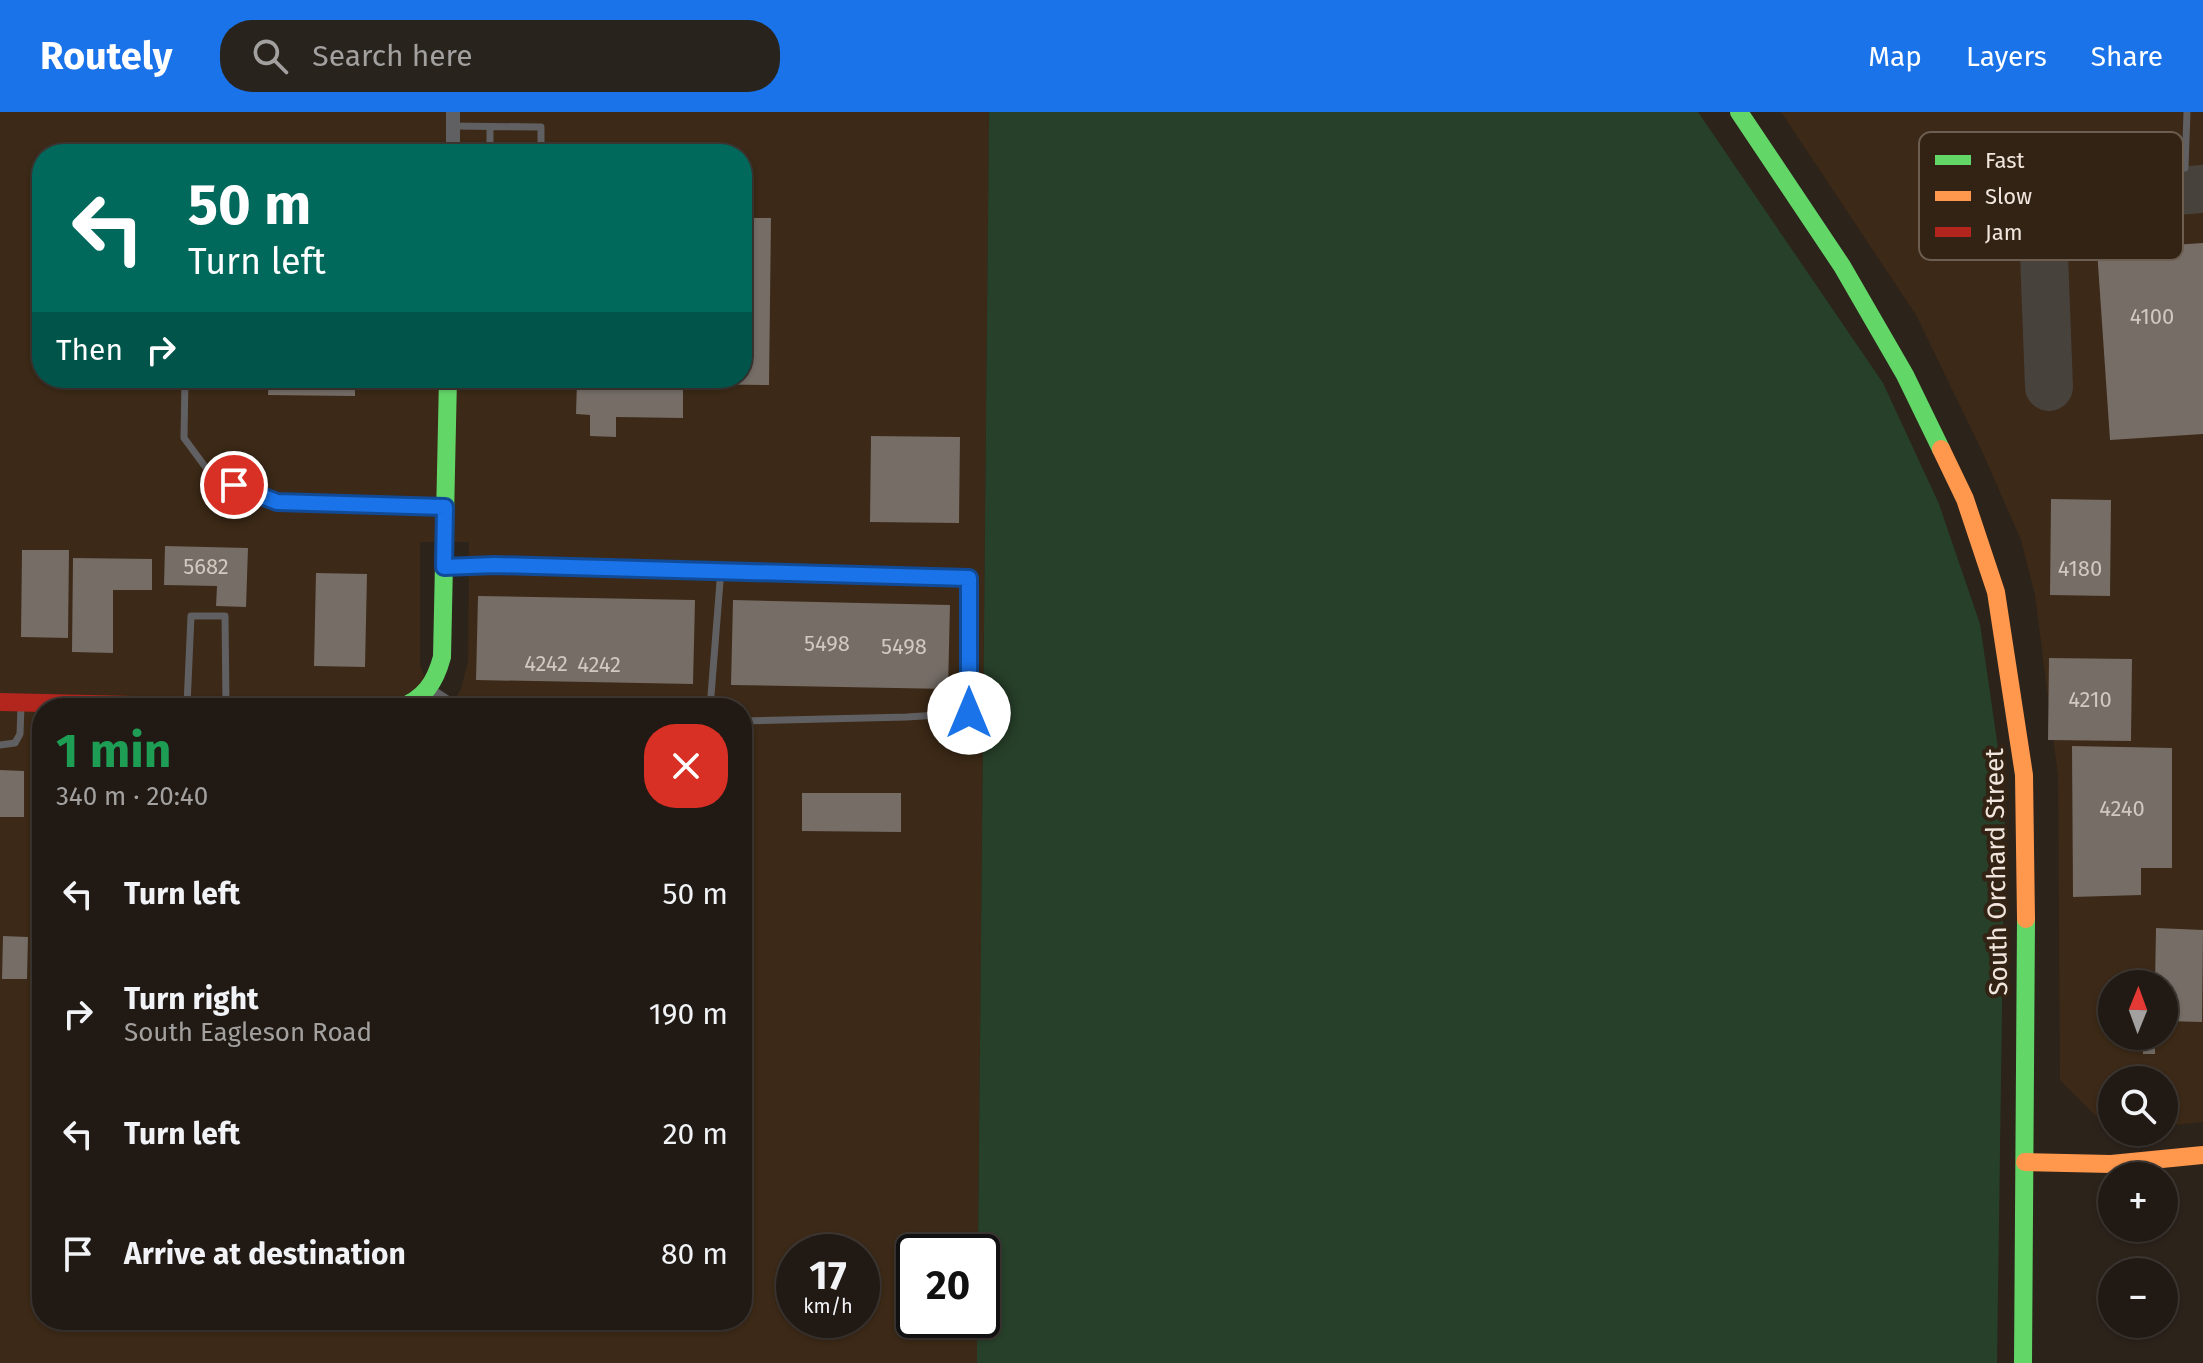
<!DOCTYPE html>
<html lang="en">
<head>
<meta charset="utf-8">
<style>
	body { margin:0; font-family:"Fira Sans",sans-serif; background:#29231d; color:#f1f3f6; height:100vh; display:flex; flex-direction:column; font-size:30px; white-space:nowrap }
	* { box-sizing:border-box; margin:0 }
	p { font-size:26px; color:#a2a1a0 }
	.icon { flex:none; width:44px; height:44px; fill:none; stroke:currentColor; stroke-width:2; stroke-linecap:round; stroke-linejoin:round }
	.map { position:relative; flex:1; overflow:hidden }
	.details { position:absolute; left:32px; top:586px; width:720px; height:632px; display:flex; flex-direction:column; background:#211a14; border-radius:32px; box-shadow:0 2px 6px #0004,0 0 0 2px #3e3834 }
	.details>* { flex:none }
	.top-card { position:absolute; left:32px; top:32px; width:720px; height:244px; border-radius:32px; box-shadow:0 2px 6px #0004,0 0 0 2px #3e3834; background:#00695c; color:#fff; overflow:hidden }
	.needle { width:52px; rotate:1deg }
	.buttons { position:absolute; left:2098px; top:858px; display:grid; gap:16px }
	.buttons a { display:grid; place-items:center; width:80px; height:80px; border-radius:50%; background:#211a14; box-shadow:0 2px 6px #0004,0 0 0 2px #3e3834; font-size:40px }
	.speed { position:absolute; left:776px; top:1122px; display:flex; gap:16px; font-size:40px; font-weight:700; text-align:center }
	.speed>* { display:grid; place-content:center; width:104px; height:104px; border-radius:50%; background:#211a14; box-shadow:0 2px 6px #0004,0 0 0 2px #3e3834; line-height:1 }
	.speed small { font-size:20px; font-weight:400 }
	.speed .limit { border:4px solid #111; border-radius:12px; background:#fff; color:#111 }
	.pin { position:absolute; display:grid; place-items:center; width:68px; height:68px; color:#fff; margin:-34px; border:4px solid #fff; border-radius:50%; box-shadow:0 2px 8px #0007 }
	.me { position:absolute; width:88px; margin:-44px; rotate:0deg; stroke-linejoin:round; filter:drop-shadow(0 0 6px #0008) }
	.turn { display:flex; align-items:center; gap:28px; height:168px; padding:0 24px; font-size:36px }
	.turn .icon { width:104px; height:104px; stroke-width:2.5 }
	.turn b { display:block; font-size:56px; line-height:68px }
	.then { display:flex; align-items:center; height:76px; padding:0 24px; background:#0003; gap:16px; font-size:30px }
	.round { display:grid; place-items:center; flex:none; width:84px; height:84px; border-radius:32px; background:#29231d }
	.head { display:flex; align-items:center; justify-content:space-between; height:136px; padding:0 24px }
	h1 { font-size:48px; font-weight:700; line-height:60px; color:#1e9e55 }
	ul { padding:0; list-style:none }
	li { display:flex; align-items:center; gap:24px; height:120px; padding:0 24px }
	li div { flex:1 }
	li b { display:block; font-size:30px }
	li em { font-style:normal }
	header { display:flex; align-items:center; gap:48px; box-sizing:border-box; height:112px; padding:0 40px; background:#1a73e8; color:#fff }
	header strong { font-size:38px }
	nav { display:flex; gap:44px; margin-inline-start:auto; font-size:28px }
	.search { width:560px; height:72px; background:#29231d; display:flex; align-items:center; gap:20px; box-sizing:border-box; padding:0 28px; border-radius:32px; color:#a2a1a0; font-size:30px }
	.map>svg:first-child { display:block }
	.built { fill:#3c2917; fill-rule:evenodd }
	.green { fill:#27402a }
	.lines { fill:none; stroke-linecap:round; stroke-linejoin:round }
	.taxiway { stroke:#48423d; stroke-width:48 }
	.building { fill:#756d66 }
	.lane { stroke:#605f61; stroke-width:7 }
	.street { stroke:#605f61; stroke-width:14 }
	.fast { stroke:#63d668; stroke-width:18 }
	.slow { stroke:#ff974d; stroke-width:18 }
	.jam { stroke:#b3261e; stroke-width:18 }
	.route-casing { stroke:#114b97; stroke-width:20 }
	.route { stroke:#1a73e8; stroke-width:14 }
	.labels { text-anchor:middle; stroke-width:8; stroke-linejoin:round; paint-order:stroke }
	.number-label { font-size:22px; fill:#d2c8bf }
	.street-label { font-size:26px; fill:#f1e6dd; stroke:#332314 }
	.key { fill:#332314; stroke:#6c5e50; stroke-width:2 }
	.key-label { font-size:22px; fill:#f1e6dd }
</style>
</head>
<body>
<header>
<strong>Routely</strong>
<div class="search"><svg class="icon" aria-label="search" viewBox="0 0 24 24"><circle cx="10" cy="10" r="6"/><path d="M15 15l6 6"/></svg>Search here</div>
<nav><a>Map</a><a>Layers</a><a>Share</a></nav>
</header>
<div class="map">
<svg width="2203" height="1251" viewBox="0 0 2203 1251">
	<rect width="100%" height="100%" fill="#2c231b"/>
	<path class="built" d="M0,0H989L978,1140H914V1208H977V1251H0ZM42,42H742V266H42ZM420,430H469L468,549L461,577L449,596H742V1208H42V596H436L420,553ZM794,1140H862V1208H794Z
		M1781,0H2203V1010L2164,1014V968H2112V1020L2060,968L2058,664L2035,483L2021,428L1981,337L1916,203ZM2112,872H2164V924H2112Z"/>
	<path class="green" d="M989,0H1698L1883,271L1939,392L1980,512L2005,684L1997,1251H977V1208H982V1140H978Z"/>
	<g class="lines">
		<path class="taxiway" d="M2049,275L2042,90L2203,77"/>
	</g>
	<path class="building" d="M189,30L254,32L253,42H189Z
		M742,106H771L769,273L683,272V306L616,305V325L590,324V303L576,302L577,270H560V266H742Z
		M2203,131V322L2110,328L2097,138Z
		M269,266H355V284L268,283Z
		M871,324L960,325L959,411L870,410Z
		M2051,387L2111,388L2110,484L2050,483Z
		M165,434L248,436L246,495L216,494L217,474L164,473Z
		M22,438H69L68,526L21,525Z
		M73,446L152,447V478H113V541L72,540Z
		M316,461L367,462L365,555L314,554Z
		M478,484L695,488L693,572L476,568Z
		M733,488L950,493L948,577L731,573Z
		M2049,546L2132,547L2131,629L2048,628Z
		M2072,634L2172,636V756H2141V783L2073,785Z
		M0,658L24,659V705H0Z
		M802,681H901V720L802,719Z
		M2156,816L2203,818L2202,910L2164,909V872H2155Z
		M3,824L28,825L27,867H2Z
		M2143,924H2155V942H2143Z"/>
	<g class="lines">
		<path class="lane" d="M453,14L541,15V42
			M490,42V15
			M2185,56L2187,0
			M185,266L184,326L212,364L277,390L442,395
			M446,455L495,453L721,457L969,466V601L907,605L742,609
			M187,593L191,504H225L226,593
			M710,596L721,457
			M0,633L15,631L20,622L21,594"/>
		<path class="street" d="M453,42V0
			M429,579L455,596"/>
		<path class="fast" d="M1739,0L1842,154L1905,263L1941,337
			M399,596C424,587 435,571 442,545L448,266
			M2023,1251L2026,807"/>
		<path class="slow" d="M1941,337L1965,387L1996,480L2024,663L2026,807
			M2025,1050L2111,1052L2203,1043"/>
		<path class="jam" d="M0,590L264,596"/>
	</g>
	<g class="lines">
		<g class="route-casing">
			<path id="route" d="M234,373L277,390L445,395L444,455L495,453L969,466V601"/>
		</g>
		<use href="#route" class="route"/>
	</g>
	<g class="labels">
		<g class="number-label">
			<text x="2152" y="212">4100</text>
			<text x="206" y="462">5682</text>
			<text x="2080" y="464">4180</text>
			<text x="827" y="539">5498</text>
			<text x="904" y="542">5498</text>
			<text x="546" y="559">4242</text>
			<text x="599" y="560">4242</text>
			<text x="2090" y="595">4210</text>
			<text x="2122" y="704">4240</text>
		</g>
		<g class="street-label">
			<text transform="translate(1996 760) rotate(-91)" y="9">South Orchard Street</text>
		</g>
	</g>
	<rect x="1919" y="20" width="264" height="128" rx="12" class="key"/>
	<rect x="1935" y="43" width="36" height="10" fill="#63d668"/>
	<rect x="1935" y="79" width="36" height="10" fill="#ff974d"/>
	<rect x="1935" y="115" width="36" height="10" fill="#b3261e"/>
	<g class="key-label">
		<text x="1985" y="56">Fast</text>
		<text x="1985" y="92">Slow</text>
		<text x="1985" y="128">Jam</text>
	</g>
</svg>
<div class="buttons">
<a><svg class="needle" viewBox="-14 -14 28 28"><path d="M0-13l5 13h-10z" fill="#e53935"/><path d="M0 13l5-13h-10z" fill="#a2a1a0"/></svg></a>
<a><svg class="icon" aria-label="search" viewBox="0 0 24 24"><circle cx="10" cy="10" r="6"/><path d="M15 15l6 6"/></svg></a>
<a>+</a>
<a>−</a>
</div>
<div class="speed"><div>17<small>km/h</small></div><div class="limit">20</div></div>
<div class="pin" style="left:234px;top:373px;background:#d93025"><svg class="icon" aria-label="arrive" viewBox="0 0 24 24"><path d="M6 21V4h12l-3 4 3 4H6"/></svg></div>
<svg class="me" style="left:969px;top:601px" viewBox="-20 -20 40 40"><circle r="19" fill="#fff"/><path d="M0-13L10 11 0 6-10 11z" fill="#1a73e8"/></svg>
<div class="top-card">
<div class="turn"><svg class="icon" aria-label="left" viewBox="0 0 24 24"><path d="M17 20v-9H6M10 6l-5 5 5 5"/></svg><div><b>50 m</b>Turn left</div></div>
<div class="then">Then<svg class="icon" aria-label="right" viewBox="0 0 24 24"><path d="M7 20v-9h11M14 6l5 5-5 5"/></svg></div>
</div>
<section class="details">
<div class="head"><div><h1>1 min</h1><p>340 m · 20:40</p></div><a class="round" style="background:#d93025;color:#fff"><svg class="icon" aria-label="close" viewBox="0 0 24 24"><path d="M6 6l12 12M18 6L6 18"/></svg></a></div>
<ul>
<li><svg class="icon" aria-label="left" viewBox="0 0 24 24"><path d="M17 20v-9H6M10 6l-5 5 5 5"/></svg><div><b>Turn left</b></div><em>50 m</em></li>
<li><svg class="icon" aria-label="right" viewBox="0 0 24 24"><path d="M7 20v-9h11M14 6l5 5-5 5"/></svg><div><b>Turn right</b><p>South Eagleson Road</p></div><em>190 m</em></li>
<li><svg class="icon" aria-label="left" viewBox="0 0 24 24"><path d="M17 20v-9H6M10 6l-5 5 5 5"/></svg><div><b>Turn left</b></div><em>20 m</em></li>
<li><svg class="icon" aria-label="arrive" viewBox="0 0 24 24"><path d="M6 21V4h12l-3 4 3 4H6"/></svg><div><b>Arrive at destination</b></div><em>80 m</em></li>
</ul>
</section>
</div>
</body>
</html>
